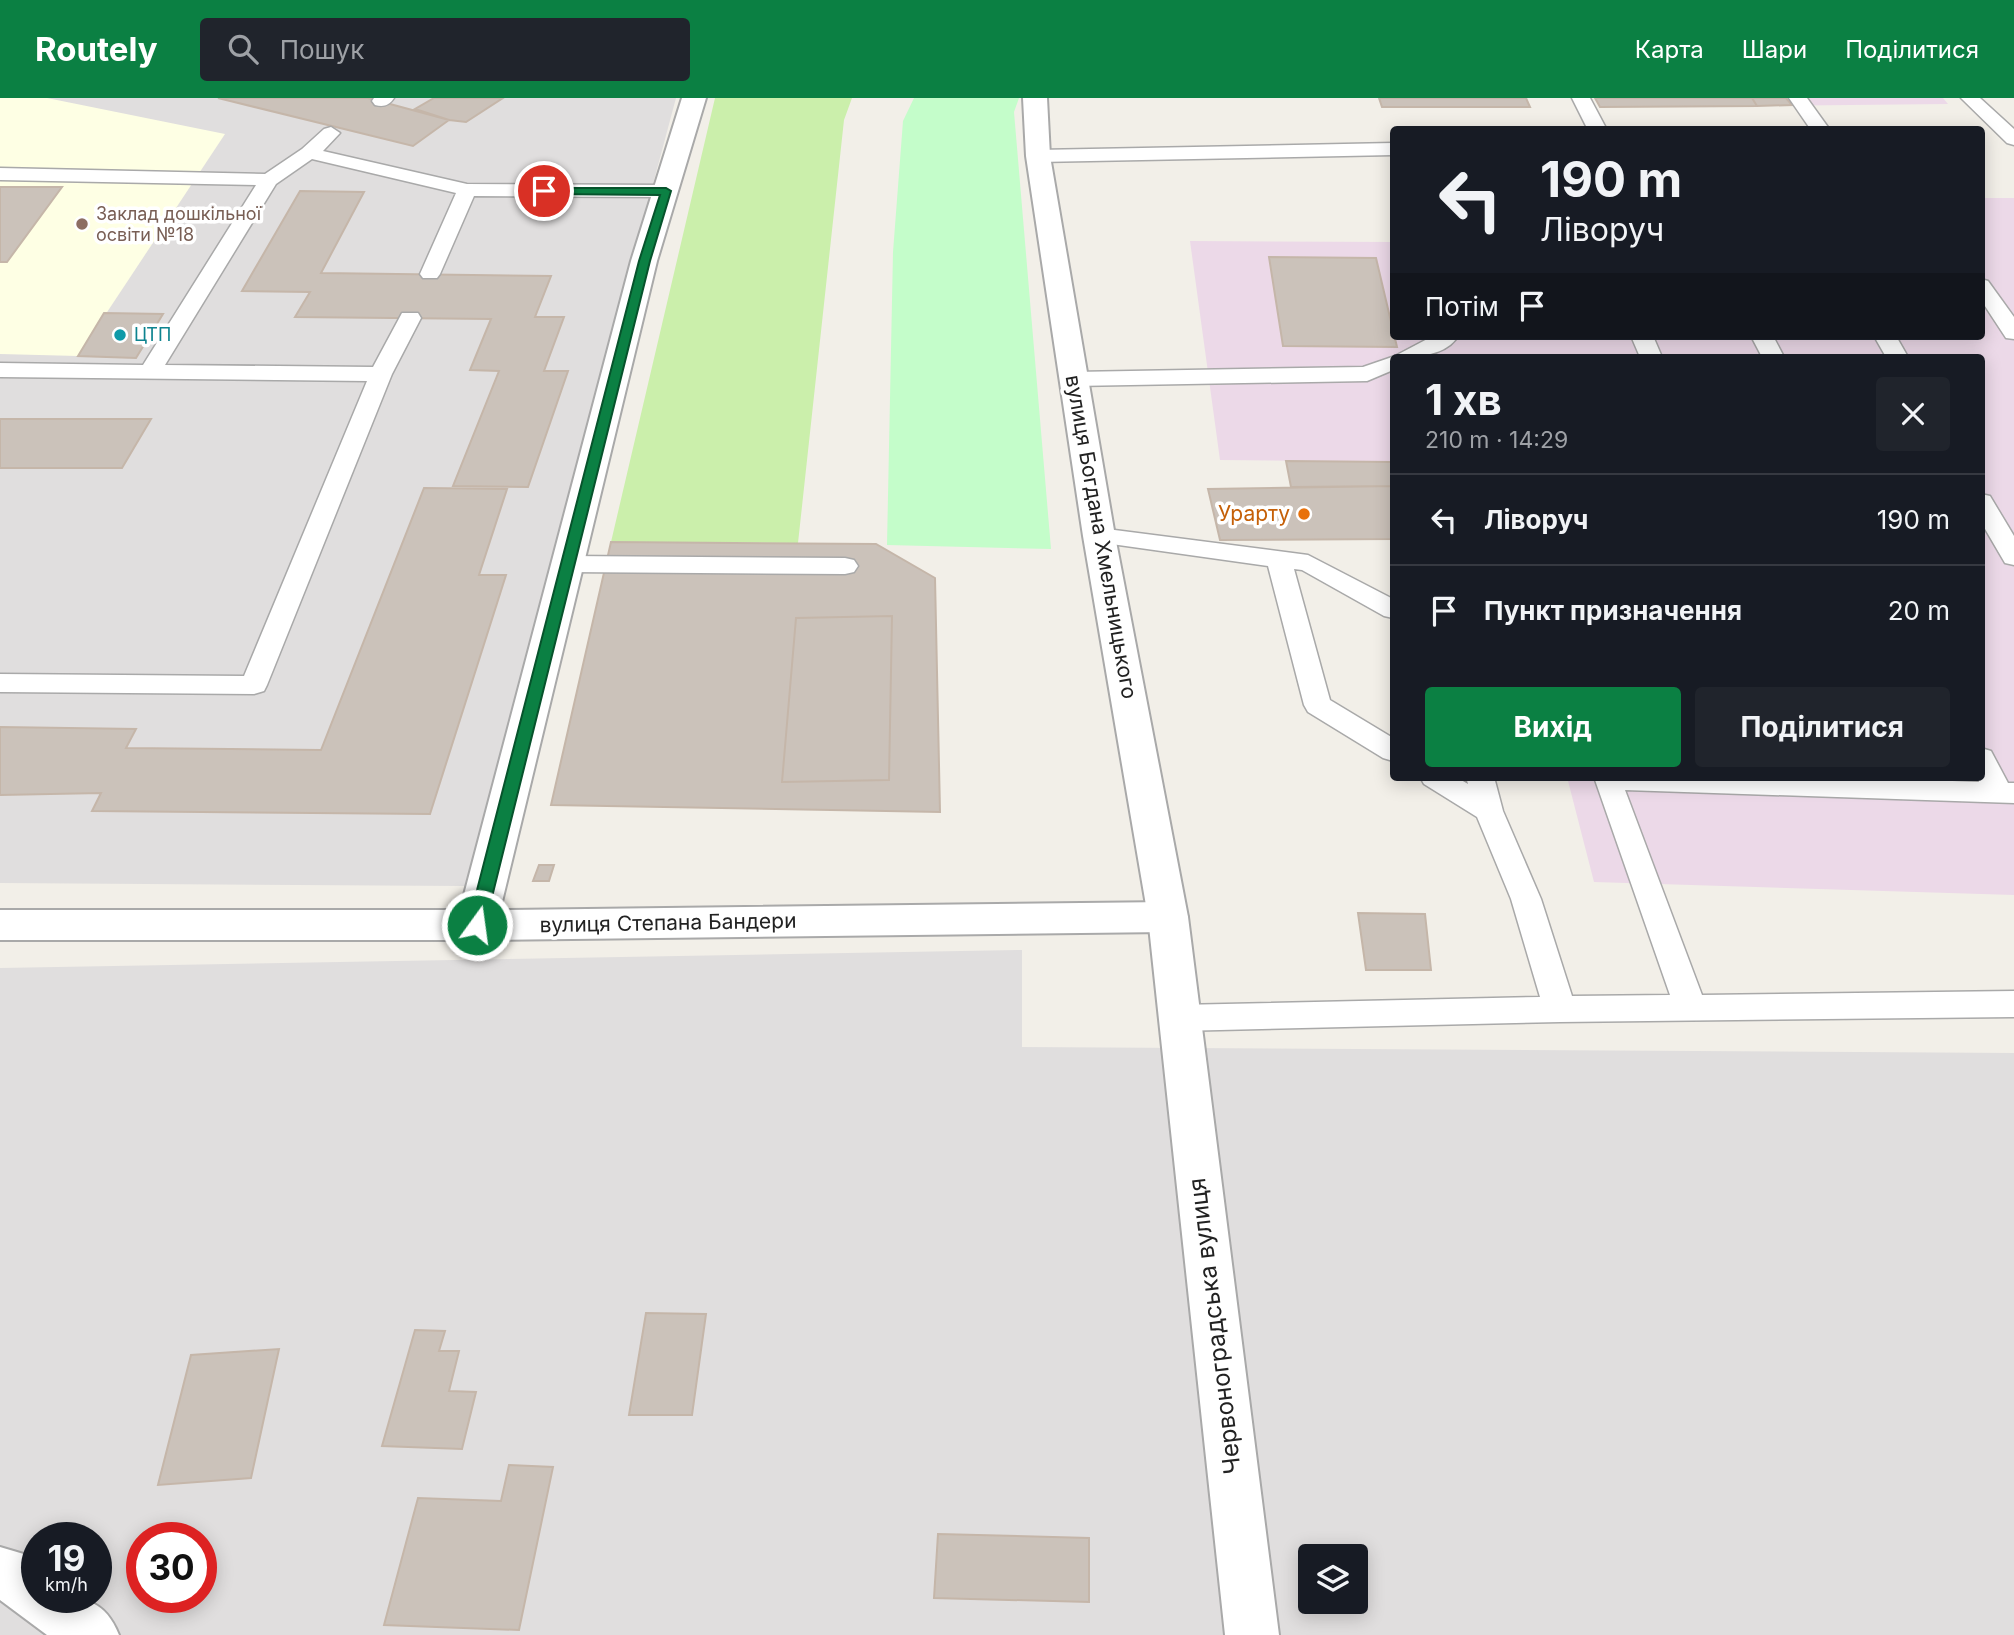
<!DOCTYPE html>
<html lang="uk">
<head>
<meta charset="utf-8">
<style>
	body { margin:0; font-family:Inter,sans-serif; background:#20242c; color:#f1f3f6; height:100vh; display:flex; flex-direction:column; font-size:26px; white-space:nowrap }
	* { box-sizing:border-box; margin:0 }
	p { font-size:23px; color:#9ea1a6 }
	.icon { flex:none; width:38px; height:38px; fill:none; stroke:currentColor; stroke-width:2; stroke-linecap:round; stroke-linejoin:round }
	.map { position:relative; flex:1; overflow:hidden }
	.sheet { position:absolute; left:1390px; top:256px; width:595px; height:427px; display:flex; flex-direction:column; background:#171b24; border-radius:7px; box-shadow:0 4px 18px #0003 }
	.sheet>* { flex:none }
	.banner { position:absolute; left:1390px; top:28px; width:595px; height:214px; border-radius:7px; box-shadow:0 4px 18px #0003; background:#171b24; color:#f1f3f6; overflow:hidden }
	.buttons { position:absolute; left:1298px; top:1446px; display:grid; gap:14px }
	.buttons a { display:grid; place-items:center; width:70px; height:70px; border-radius:7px; background:#171b24; box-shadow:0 4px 18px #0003; font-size:35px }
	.speed { position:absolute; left:21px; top:1424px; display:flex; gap:14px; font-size:35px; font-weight:700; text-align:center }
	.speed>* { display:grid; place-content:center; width:91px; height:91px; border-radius:50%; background:#171b24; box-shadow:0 4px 18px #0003; line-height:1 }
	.speed small { font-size:18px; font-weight:400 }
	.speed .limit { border:10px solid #d22; background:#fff; color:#111 }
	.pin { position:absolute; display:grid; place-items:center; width:60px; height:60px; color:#fff; margin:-30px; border:4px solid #fff; border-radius:50%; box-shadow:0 2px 7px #0007 }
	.me { position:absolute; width:77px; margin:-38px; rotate:14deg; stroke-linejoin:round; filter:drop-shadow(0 0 5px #0008) }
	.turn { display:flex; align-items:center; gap:24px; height:147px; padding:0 35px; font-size:32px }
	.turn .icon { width:91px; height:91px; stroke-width:2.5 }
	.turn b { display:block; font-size:49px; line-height:60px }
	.then { display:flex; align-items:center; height:66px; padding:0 35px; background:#0003; gap:14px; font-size:26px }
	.round { display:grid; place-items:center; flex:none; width:74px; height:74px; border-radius:7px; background:#20242c }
	.overview { display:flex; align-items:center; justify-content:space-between; height:119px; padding:0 35px }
	h1 { font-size:42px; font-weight:700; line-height:52px }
	.cta { display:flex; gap:14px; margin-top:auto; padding:14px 35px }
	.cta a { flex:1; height:80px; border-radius:7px; background:#0b8043; color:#fff; font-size:28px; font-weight:700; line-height:80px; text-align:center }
	.cta a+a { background:#20242c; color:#f1f3f6 }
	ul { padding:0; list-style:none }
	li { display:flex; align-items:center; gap:21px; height:91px; padding:0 35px; border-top:2px solid #363941 }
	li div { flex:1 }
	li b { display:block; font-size:26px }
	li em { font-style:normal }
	header { display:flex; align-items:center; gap:42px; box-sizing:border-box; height:98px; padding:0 35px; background:#0b8043; color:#fff }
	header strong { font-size:33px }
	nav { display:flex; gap:38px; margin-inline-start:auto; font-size:24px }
	.search { width:490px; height:63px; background:#20242c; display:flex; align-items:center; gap:18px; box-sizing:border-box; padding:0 24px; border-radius:7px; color:#9ea1a6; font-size:26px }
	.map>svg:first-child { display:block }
	.residential { fill:#e0dede; fill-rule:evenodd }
	.industrial { fill:#ecd9e8 }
	.education { fill:#feffe4 }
	.grass { fill:#cbefab }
	.park { fill:#c4fdca }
	.building { fill:#cbc2ba; stroke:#c5b6a9; stroke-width:2 }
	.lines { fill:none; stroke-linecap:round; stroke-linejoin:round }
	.service-casing { stroke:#a9a9a9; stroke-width:3 }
	.minor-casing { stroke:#a9a9a9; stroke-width:4 }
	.tertiary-casing { stroke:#a9a9a9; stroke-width:4 }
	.service { fill:#fff; fill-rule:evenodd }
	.minor { fill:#fff; fill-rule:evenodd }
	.tertiary { fill:#fff; fill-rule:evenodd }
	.route { fill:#0b8043; stroke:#07532c; stroke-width:2 }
	.education-dot { fill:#8d6e63; stroke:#fff; stroke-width:2.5 }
	.culture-dot { fill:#0f9aa8; stroke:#fff; stroke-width:2.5 }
	.food-dot { fill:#e8710a; stroke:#fff; stroke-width:2.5 }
	.labels { text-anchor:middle; stroke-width:7; stroke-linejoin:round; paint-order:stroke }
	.far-education-label { font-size:18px; fill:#785e54; stroke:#fff; text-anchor:start }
	.far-culture-label { font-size:18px; fill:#0d838f; stroke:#fff; text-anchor:start }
	.food-label { font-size:21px; fill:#c56008; stroke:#fff; text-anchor:end }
	.street-label { font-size:21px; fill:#222; stroke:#fff }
	.near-street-label { font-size:24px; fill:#222; stroke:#fff }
</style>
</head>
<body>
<header>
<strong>Routely</strong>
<div class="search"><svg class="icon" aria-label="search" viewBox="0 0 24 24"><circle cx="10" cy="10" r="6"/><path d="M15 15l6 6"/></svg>Пошук</div>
<nav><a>Карта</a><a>Шари</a><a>Поділитися</a></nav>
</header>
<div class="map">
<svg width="2014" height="1537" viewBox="0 0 2014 1537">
	<rect width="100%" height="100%" fill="#f2efe8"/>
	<path class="residential" d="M0,0H676L465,788L0,785Z
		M1022,852V949L2014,955V1537H0V870ZM37,1440H96V1500H37ZM142,1440H201V1500H142ZM1311,1458H1356V1503H1311Z"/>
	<path class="industrial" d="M1752,0H1943L1948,6L1757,8Z
		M1981,100H2014V797L1594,784L1567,679H1981V259H1393V364L1220,362L1190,143L1393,144V238H1981Z"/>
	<path class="education" d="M0,0H47L225,36L78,258L0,256Z"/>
	<path class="grass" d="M715,0H852L844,22L798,445L611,444Z"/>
	<path class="park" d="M914,0H1019L1014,14L1051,451L887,447L893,154L903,23Z"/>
	<path class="building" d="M218,0H368L449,22L413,48Z
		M434,0H503L466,24L449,22L415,11Z
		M1379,0H1526L1530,9H1382Z
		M1595,0H1752L1757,8L1600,9Z
		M1752,0H1786L1792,7L1757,8Z
		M0,89H62L7,164H0Z
		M300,93L364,94L321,175L551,178L535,219H564L544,273H568L528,389L453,388L499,273L470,272L491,221L295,219L310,194L242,193Z
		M1269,159L1376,160L1397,249L1283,248Z
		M104,215L163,216L136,260L78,258Z
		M0,321H151L122,370H0Z
		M1286,363L1393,364V388L1291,389Z
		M1393,388V441L1220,442L1208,391Z
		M424,390L507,391L479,477H506L430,716L92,713L101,695L0,697V629L136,631L126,650L321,652Z
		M611,444L876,446L935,480L940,714L551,707Z
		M892,518L889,682L782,684L796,520Z
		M539,767H554L549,783H533Z
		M1358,815L1425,816L1431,872H1366Z
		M646,1215L706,1216L692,1317H629Z
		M415,1232L445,1233L439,1253H459L449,1293L476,1294L462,1351L382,1348Z
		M279,1251L251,1380L158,1387L191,1257Z
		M509,1367L553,1369L519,1532L384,1527L418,1400L501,1403Z
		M938,1436L1089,1440V1504L934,1500Z"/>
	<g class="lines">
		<g class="service-casing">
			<path id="service" d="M374,0H394C389,8 383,9 375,7L372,3Z
				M1572,0H1590L1607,32H1588Z
				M1789,0H1807L1830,32H1811Z
				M1961,0H1980L2014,31V47L2007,45Z
				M331,29L340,35L323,53L467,86L666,87L676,93L666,99L474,98L440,176L437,180H423L420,176L456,95L312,61L276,86L165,267L373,269L402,215H418L421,220L392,276L267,587L264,593L254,596L0,594V576L244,578L367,283L0,279V265L143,267L256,87L0,82V70L265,76L302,51L324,31Z
				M1393,45V57L1038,64L1029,58L1038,52Z
				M1981,181L1988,183L2014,219V241L2006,240L1981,202Z
				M1433,238H1455L1456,241C1442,259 1414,259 1393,259V272L1367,283L1074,288L1066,286L1063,281L1066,276L1074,274L1363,269L1395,258Z
				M1631,238H1653L1662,259H1640Z
				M1751,238H1773L1784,259H1762Z
				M1874,238H1896L1908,259H1886Z
				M1981,396L1990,398L2014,438V467L2005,465L1981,424Z
				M1099,430L1308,457L1393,501V520L1384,518L1302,472L1294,471L1330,602L1393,640V663L1383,660L1308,614L1304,607L1268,468L1090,443L1087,438L1090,433Z
				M568,458L845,460L854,462L858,468L854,474L845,476L568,474L559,472L555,466L559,460Z
				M1981,650L1991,653L2008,685H2014V705L1625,692L1702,897L2014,893V919L1560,924L1178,933L1167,929L1162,920L1167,911L1178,907L1540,899L1511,801L1477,719L1424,686L1420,679H1456L1468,686L1466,679H1494L1503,713L1541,801L1572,898L1670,897L1594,679H1845L1979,684L1977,679H1981Z"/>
		</g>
		<g class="minor-casing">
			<path id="minor" d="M682,0H706L657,163L500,812L1168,804L1182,808L1188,819L1182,830L1168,834L476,842H0V812H460L631,163Z
				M0,1449L27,1457L37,1465V1500C76,1500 102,1495 119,1537H47L0,1502Z"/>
		</g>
		<g class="tertiary-casing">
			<path id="tertiary" d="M1023,0H1047L1050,58L1115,438L1188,819L1279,1537H1225L1148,819L1083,438L1026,58Z"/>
		</g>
		<use href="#service" class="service"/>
		<use href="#minor" class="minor"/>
		<use href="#tertiary" class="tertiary"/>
	</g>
	<path class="route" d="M540,90H666L671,93L650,163L485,827L477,834L468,827L639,163L660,97L544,96L539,93Z"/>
	<circle class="education-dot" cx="82" cy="126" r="7"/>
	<circle class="culture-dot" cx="120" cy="237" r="7"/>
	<circle class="food-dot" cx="1304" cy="416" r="7"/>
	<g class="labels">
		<g class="far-education-label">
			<text x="96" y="122">Заклад дошкільної<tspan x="96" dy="21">освіти №18</tspan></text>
		</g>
		<g class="far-culture-label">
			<text x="134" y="243">ЦТП</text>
		</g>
		<g class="food-label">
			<text x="1290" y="423">Урарту</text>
		</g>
		<g class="street-label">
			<text transform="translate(1101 439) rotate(80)" y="7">вулиця Богдана Хмельницького</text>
			<text transform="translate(668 825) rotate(-1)" y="7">вулиця Степана Бандери</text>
		</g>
		<g class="near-street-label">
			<text transform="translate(1215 1228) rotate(-97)" y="8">Червоноградська вулиця</text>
		</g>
	</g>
</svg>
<div class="buttons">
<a><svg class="icon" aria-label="layers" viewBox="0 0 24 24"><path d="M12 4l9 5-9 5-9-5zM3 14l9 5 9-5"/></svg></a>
</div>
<div class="speed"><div>19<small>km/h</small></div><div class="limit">30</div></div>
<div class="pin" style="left:544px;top:93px;background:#d93025"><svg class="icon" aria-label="arrive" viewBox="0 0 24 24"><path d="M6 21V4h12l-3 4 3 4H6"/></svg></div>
<svg class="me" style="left:477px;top:827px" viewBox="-20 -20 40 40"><circle r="17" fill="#0b8043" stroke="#fff" stroke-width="3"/><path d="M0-11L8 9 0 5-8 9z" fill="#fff"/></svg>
<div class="banner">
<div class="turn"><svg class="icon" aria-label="left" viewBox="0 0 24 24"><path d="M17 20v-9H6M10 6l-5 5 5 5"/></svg><div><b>190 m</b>Ліворуч</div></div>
<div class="then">Потім<svg class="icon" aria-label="arrive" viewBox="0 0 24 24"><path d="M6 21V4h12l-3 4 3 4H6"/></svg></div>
</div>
<section class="sheet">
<div class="overview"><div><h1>1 хв</h1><p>210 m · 14:29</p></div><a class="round"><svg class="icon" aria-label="close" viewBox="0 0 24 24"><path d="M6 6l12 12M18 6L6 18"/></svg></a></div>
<ul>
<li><svg class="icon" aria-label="left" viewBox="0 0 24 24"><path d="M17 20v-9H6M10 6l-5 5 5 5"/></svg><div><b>Ліворуч</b></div><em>190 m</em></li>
<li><svg class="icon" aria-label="arrive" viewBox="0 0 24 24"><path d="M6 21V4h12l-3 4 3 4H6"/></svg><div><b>Пункт призначення</b></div><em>20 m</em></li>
</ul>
<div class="cta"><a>Вихід</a><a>Поділитися</a></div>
</section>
</div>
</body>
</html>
